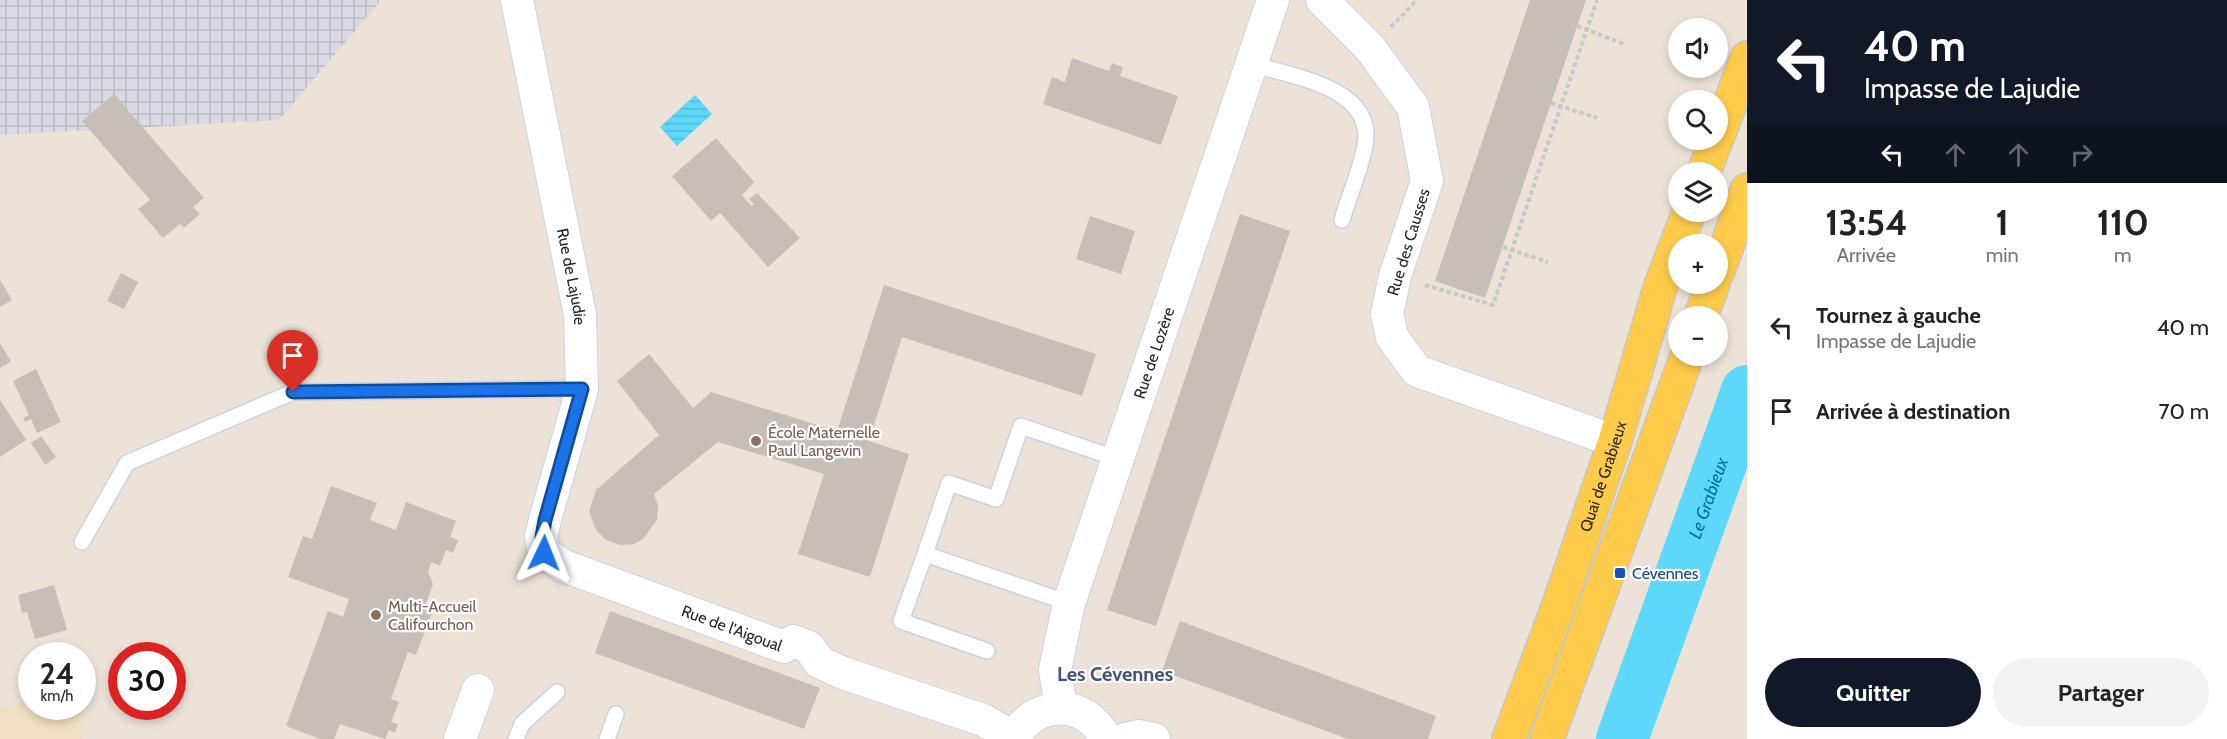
<!DOCTYPE html>
<html lang="fr">
<head>
<meta charset="utf-8">
<style>
	body { margin:0; font-family:Cabin,sans-serif; background:#f2f2f2; color:#222; height:100vh; display:flex; flex-direction:column; font-size:22px; white-space:nowrap }
	* { box-sizing:border-box; margin:0 }
	p { font-size:20px; color:#767676 }
	.icon { flex:none; width:33px; height:33px; fill:none; stroke:currentColor; stroke-width:2; stroke-linecap:round; stroke-linejoin:round }
	.map { position:relative; flex:1; overflow:hidden }
	.sheet { display:flex; flex-direction:column; background:#fff; width:480px }
	.sheet>* { flex:none }
	.hud { background:#111827; color:#fff; overflow:hidden }
	.controls { position:absolute; left:1668px; top:18px; display:grid; gap:12px }
	.controls a { display:grid; place-items:center; width:60px; height:60px; border-radius:50%; background:#fff; box-shadow:0 3px 9px #0003; font-size:30px }
	.speed { position:absolute; left:18px; top:642px; display:flex; gap:12px; font-size:30px; font-weight:700; text-align:center }
	.speed>* { display:grid; place-content:center; width:78px; height:78px; border-radius:50%; background:#fff; box-shadow:0 3px 9px #0003; line-height:1 }
	.speed small { font-size:15px; font-weight:400 }
	.speed .limit { border:9px solid #d22; background:#fff; color:#111 }
	.pin { position:absolute; display:grid; place-items:center; width:51px; height:51px; color:#fff; margin:-62px -26px; border-radius:50% 50% 50% 0; rotate:-45deg; box-shadow:0 0 6px #0007 }
	.pin .icon { rotate:45deg }
	.me { position:absolute; width:66px; margin:-33px; rotate:2deg; stroke-linejoin:round; filter:drop-shadow(0 0 4px #0008) }
	.turn { display:flex; align-items:center; gap:21px; height:126px; padding:0 18px; font-size:27px }
	.turn .icon { width:78px; height:78px; stroke-width:2.5 }
	.turn b { display:block; font-size:42px; line-height:51px }
	.lanes { display:flex; align-items:center; height:57px; padding:0 18px; background:#0003; justify-content:center; gap:30px; direction:ltr }
	.lanes .off { opacity:.35 }
	.eta { display:flex; justify-content:space-evenly; align-items:center; height:102px; text-align:center }
	.eta b { font-size:36px; font-weight:800; line-height:42px }
	.primary-button { display:flex; gap:12px; margin-top:auto; padding:12px 18px }
	.primary-button a { flex:1; height:69px; border-radius:36px; background:#111827; color:#fff; font-size:24px; font-weight:800; line-height:69px; text-align:center }
	.primary-button a+a { background:#f2f2f2; color:#222 }
	ul { padding:0; list-style:none }
	li { display:flex; align-items:center; gap:18px; height:84px; padding:0 18px }
	li div { flex:1 }
	li b { display:block; font-size:22px }
	li em { font-style:normal }
	main { display:flex; flex:1; min-height:0 }
	.map>svg:first-child { display:block }
	.industrial { fill:url(#industrial-grid) }
	.education { fill:#f0dfc4 }
	.water { fill:url(#water-rules) }
	.lines { fill:none; stroke-linecap:round; stroke-linejoin:round }
	.river { stroke:#5ed8fa; stroke-width:52 }
	.building { fill:#c7bfb7 }
	.service-casing { stroke:#ccd1e3; stroke-width:18 }
	.minor-casing { stroke:#ccd1e3; stroke-width:34 }
	.primary-casing { stroke:#c7c7c7; stroke-width:36 }
	.path { stroke:#c7c7c7; stroke-width:4; stroke-dasharray:4.5 3; stroke-linecap:butt }
	.service { stroke:#fff; stroke-width:15 }
	.minor { stroke:#fff; stroke-width:32 }
	.primary { stroke:#fecb4a; stroke-width:33 }
	.route-casing { stroke:#114b97; stroke-width:15 }
	.route { stroke:#1a73e8; stroke-width:10 }
	.education-dot { fill:#8d6e63; stroke:#fff; stroke-width:2 }
	.transit-dot { fill:#1a4fb4; stroke:#fff; stroke-width:2 }
	.labels { text-anchor:middle; stroke-width:4.5; stroke-linejoin:round; paint-order:stroke }
	.street-label { font-size:16px; fill:#272727; stroke:#fff }
	.education-label { font-size:16px; fill:#785e54; stroke:#fff; text-anchor:start }
	.transit-label { font-size:16px; fill:#164399; stroke:#fff; text-anchor:start }
	.water-label { font-size:18px; font-style:italic; fill:#0072a2; stroke:#fff }
	.quarter-label { font-size:20px; font-weight:bold; fill:#44517c; stroke:#fff }
</style>
</head>
<body>
<main>
<div class="map">
<svg width="1747" height="739" viewBox="0 0 1747 739">
	<defs>
		<pattern id="industrial-grid" width="8" height="8" patternUnits="userSpaceOnUse" patternTransform="scale(1.5)"><rect width="8" height="8" fill="#dbd9e3"/><path d="M0 4h8M4 0v8" fill="none" stroke="#bcbac3"/></pattern>
		<pattern id="water-rules" width="6" height="5" patternUnits="userSpaceOnUse" patternTransform="scale(1.5)"><rect width="6" height="5" fill="#5ed8fa"/><path d="M0 2.5h6" fill="none" stroke="#52b9d6"/></pattern>
	</defs>
	<rect width="100%" height="100%" fill="#ece2d7"/>
	<path class="industrial" d="M0,0H381L279,120L0,135Z"/>
	<path class="education" d="M31,700L32,706L78,707L81,739H0V709Z"/>
	<path class="water" d="M695,95L712,114L677,146L660,127Z"/>
	<g class="lines">
		<path class="river" id="s1" d="M1622,739L1747,391"/>
	</g>
	<path class="building" d="M1530,0H1586L1485,298L1435,281Z
		M1072,58L1109,71L1112,63L1123,67L1120,76L1178,96L1161,145L1043,104L1052,77L1065,82Z
		M114,94L204,198L193,207L200,214L184,228L180,224L163,238L138,209L150,200L82,121Z
		M716,138L754,182L742,195L751,206L754,204L749,199L757,193L800,238L768,267L720,213L711,221L672,176Z
		M1240,214L1290,231L1156,626L1107,610Z
		M1090,216L1135,231L1121,274L1076,259Z
		M121,273L138,282L124,309L107,301Z
		M0,280L12,300L0,307Z
		M884,285L1096,354L1082,396L902,337L869,441L909,454L870,577L798,554L824,474L718,442L654,494L658,506L657,520L643,539L634,544L620,545L606,540L596,530L589,512L596,490L659,435L617,381L649,354L693,408L711,392L837,431Z
		M0,343L11,362L0,368Z
		M36,369L61,422L37,433L31,419L25,422L23,418L29,415L13,381Z
		M0,400L26,440L0,457Z
		M41,436L56,457L45,465L31,443Z
		M331,486L377,503L370,520L396,530L406,502L456,521L450,537L458,540L453,553L446,550L440,566L431,562L428,572L433,584L426,604L432,613L416,655L408,652L391,699L399,702L391,722L398,724L395,733L389,730L385,739L340,724L334,739H320L286,726L328,611L343,617L349,599L288,577L303,536L312,539Z
		M54,585L67,630L35,639L27,612L22,613L18,595Z
		M610,611L820,688L804,729L595,653Z
		M1180,621L1436,716L1428,739H1348L1162,671Z"/>
	<g class="lines">
		<g class="service-casing">
			<path id="service" d="M1251,64C1290,76 1376,87 1365,145C1361,170 1349,195 1342,220
				M82,542L127,463L293,392L582,389
				M925,554L901,621L987,651
				M1069,603L925,554L949,483L996,499L1021,426L1118,459
				M516,739L522,724L557,692
				M607,739L616,714"/>
		</g>
		<g class="minor-casing">
			<g id="minor">
				<path id="s2" d="M517,0L580,315L582,389L545,520L541,537L544,553L564,566L784,647L793,641L809,647L819,662L843,673L983,720L1014,738"/>
				<path d="M1322,0L1370,48L1413,107L1427,181L1395,276L1387,314L1392,337L1417,371L1615,441"/>
				<path id="s3" d="M1061,707L1055,670L1069,603L1273,0"/>
				<path d="M460,739L478,690"/>
				<path d="M1013,739C1034,699 1086,698 1106,739"/>
				<path d="M1125,739L1138,736L1154,739"/>
			</g>
		</g>
		<g class="primary-casing">
			<g id="primary">
				<path d="M1718,136L1747,58"/>
				<path d="M1704,172L1716,140"/>
				<path d="M1718,271L1747,190"/>
				<path d="M1701,316L1713,284"/>
				<path id="s4" d="M1509,739L1560,602L1615,441L1660,288L1689,212"/>
				<path d="M1547,739L1687,356"/>
			</g>
		</g>
		<path class="path" d="M1577,26L1624,44
			M1391,27L1417,0
			M1551,103L1597,118
			M1503,247L1548,262
			M1425,285L1493,305L1597,0"/>
		<use href="#service" class="service"/>
		<use href="#minor" class="minor"/>
		<use href="#primary" class="primary"/>
	</g>
	<g class="lines">
		<g class="route-casing">
			<path id="route" d="M293,392L582,389L545,520L542,537L544,553"/>
		</g>
		<use href="#route" class="route"/>
	</g>
	<g class="education-dot">
		<circle cx="756" cy="441" r="6"/>
		<circle cx="376" cy="615" r="6"/>
	</g>
	<rect class="transit-dot" x="1614" y="567" width="12" height="12" rx="3"/>
	<g class="labels">
		<g class="street-label">
			<text transform="translate(1408 242) rotate(-73)" y="6">Rue des Causses</text>
			<text dy="6" stroke="none"><textPath href="#s2" startOffset="282">Rue de Lajudie</textPath></text>
			<text dy="6" stroke="none"><textPath href="#s3" startOffset="370">Rue de Lozère</textPath></text>
			<text dy="6" stroke="none"><textPath href="#s4" startOffset="279">Quai de Grabieux</textPath></text>
			<text dy="6" stroke="none"><textPath href="#s2" startOffset="768">Rue de l'Aigoual</textPath></text>
		</g>
		<g class="education-label">
			<text x="768" y="438">École Maternelle<tspan x="768" dy="18">Paul Langevin</tspan></text>
			<text x="388" y="612">Multi-Accueil<tspan x="388" dy="18">Califourchon</tspan></text>
		</g>
		<g class="transit-label">
			<text x="1632" y="579">Cévennes</text>
		</g>
		<g class="water-label">
			<text dy="6" stroke="none"><textPath href="#s1" startOffset="256">Le Grabieux</textPath></text>
		</g>
		<g class="quarter-label">
			<text x="1115" y="681">Les Cévennes</text>
		</g>
	</g>
</svg>
<div class="controls">
<a><svg class="icon" aria-label="sound" viewBox="0 0 24 24"><path d="M4 9h4l5-4v14l-5-4H4zM17 9q2 3 0 6"/></svg></a>
<a><svg class="icon" aria-label="search" viewBox="0 0 24 24"><circle cx="10" cy="10" r="6"/><path d="M15 15l6 6"/></svg></a>
<a><svg class="icon" aria-label="layers" viewBox="0 0 24 24"><path d="M12 4l9 5-9 5-9-5zM3 14l9 5 9-5"/></svg></a>
<a>+</a>
<a>−</a>
</div>
<div class="speed"><div>24<small>km/h</small></div><div class="limit">30</div></div>
<div class="pin" style="left:293px;top:392px;background:#d93025"><svg class="icon" aria-label="arrive" viewBox="0 0 24 24"><path d="M6 21V4h12l-3 4 3 4H6"/></svg></div>
<svg class="me" style="left:544px;top:553px" viewBox="-20 -20 40 40"><path d="M0-17L14 15 0 8-14 15z" fill="#1a73e8" stroke="#fff" stroke-width="4"/></svg>
</div>
<section class="sheet">
<div class="hud">
<div class="turn"><svg class="icon" aria-label="left" viewBox="0 0 24 24"><path d="M17 20v-9H6M10 6l-5 5 5 5"/></svg><div><b>40 m</b>Impasse de Lajudie</div></div>
<div class="lanes"><svg class="icon" aria-label="left" viewBox="0 0 24 24"><path d="M17 20v-9H6M10 6l-5 5 5 5"/></svg><svg class="icon off" aria-label="ahead" viewBox="0 0 24 24"><path d="M12 20V5M6 11l6-6 6 6"/></svg><svg class="icon off" aria-label="ahead" viewBox="0 0 24 24"><path d="M12 20V5M6 11l6-6 6 6"/></svg><svg class="icon off" aria-label="right" viewBox="0 0 24 24"><path d="M7 20v-9h11M14 6l5 5-5 5"/></svg></div>
</div>
<div class="eta">
<div><b>13:54</b><p>Arrivée</p></div>
<div><b>1</b><p>min</p></div>
<div><b>110</b><p>m</p></div>
</div>
<ul>
<li><svg class="icon" aria-label="left" viewBox="0 0 24 24"><path d="M17 20v-9H6M10 6l-5 5 5 5"/></svg><div><b>Tournez à gauche</b><p>Impasse de Lajudie</p></div><em>40 m</em></li>
<li><svg class="icon" aria-label="arrive" viewBox="0 0 24 24"><path d="M6 21V4h12l-3 4 3 4H6"/></svg><div><b>Arrivée à destination</b></div><em>70 m</em></li>
</ul>
<div class="primary-button"><a>Quitter</a><a>Partager</a></div>
</section>
</main>
</body>
</html>
